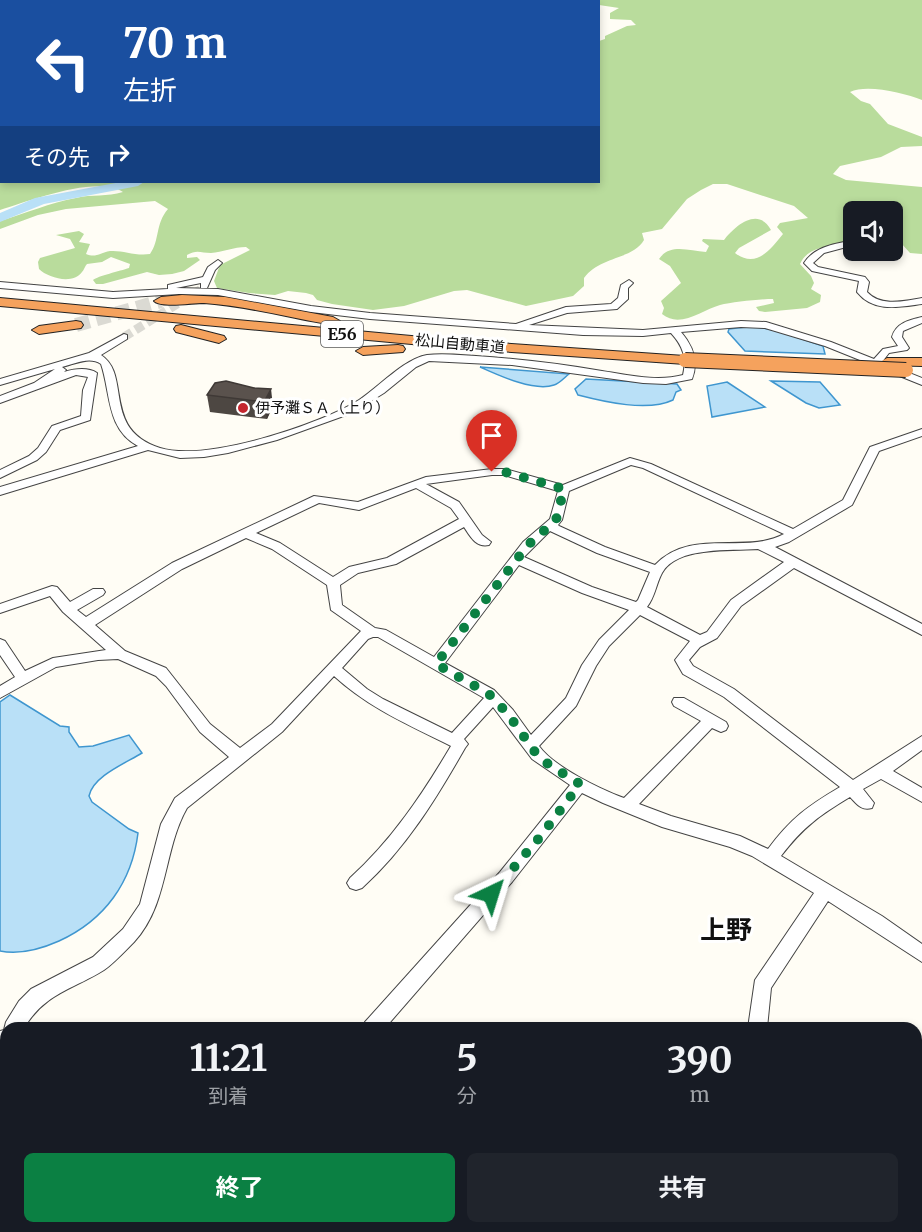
<!DOCTYPE html>
<html lang="ja">
<head>
<meta charset="utf-8">
<style>
	body { margin:0; font-family:Merriweather,"Noto Sans JP",serif; background:#20242c; color:#f1f3f6; height:100vh; display:flex; flex-direction:column; font-size:22px; white-space:nowrap }
	* { box-sizing:border-box; margin:0 }
	p { font-size:20px; color:#9ea1a6 }
	.icon { flex:none; width:33px; height:33px; fill:none; stroke:currentColor; stroke-width:2; stroke-linecap:round; stroke-linejoin:round }
	.map { position:relative; flex:1; overflow:hidden }
	.sheet { position:absolute; left:0px; top:1022px; width:922px; height:212px; display:flex; flex-direction:column; background:#171b24; border-radius:18px 18px 0 0; box-shadow:0 3px 9px #0003 }
	.sheet>* { flex:none }
	.guide { position:absolute; left:0px; top:0px; width:600px; height:183px; box-shadow:0 3px 9px #0003; background:#1a4fa0; color:#fff; overflow:hidden }
	.fabs { position:absolute; left:843px; top:201px; display:grid; gap:12px }
	.fabs a { display:grid; place-items:center; width:60px; height:60px; border-radius:9px; background:#171b24; box-shadow:0 3px 9px #0003; font-size:30px }
	.pin { position:absolute; display:grid; place-items:center; width:51px; height:51px; color:#fff; margin:-62px -26px; border-radius:50% 50% 50% 0; rotate:-45deg; box-shadow:0 0 6px #0007 }
	.pin .icon { rotate:45deg }
	.me { position:absolute; width:66px; margin:-33px; rotate:41deg; stroke-linejoin:round; filter:drop-shadow(0 0 4px #0008) }
	.turn { display:flex; align-items:center; gap:21px; height:126px; padding:0 24px; font-size:27px }
	.turn .icon { width:78px; height:78px; stroke-width:2.5 }
	.turn b { display:block; font-size:42px; line-height:51px }
	.then { display:flex; align-items:center; height:57px; padding:0 24px; background:#0003; gap:12px; font-size:22px }
	.eta { display:flex; justify-content:space-evenly; align-items:center; height:102px; text-align:center }
	.eta b { font-size:36px; font-weight:700; line-height:42px }
	.primary-button { display:flex; gap:12px; margin-top:auto; padding:12px 24px }
	.primary-button a { flex:1; height:69px; border-radius:9px; background:#0b8043; color:#fff; font-size:24px; font-weight:700; line-height:69px; text-align:center }
	.primary-button a+a { background:#20242c; color:#f1f3f6 }
	.map>svg:first-child { display:block }
	.forest { fill:#b9dc9c }
	.water { fill:#b9e0f7; stroke:#3f96cf; stroke-width:1.5 }
	.lines { fill:none; stroke-linecap:round; stroke-linejoin:round }
	.river { fill:#b9e0f7; fill-rule:evenodd }
	.minor-tunnel { stroke:#dbdad3; stroke-width:9; stroke-dasharray:9 4.5; stroke-linecap:butt }
	.highway-tunnel { stroke:#dbdad3; stroke-width:14; stroke-dasharray:14 7; stroke-linecap:butt }
	.minor-casing { stroke:#444; stroke-width:2 }
	.highway-casing { stroke:#222; stroke-width:2 }
	.minor { fill:#fff; fill-rule:evenodd }
	.highway { fill:#f5a25d; fill-rule:evenodd }
	.highway-bridge-casing { stroke:#222; stroke-width:16; stroke-linecap:butt }
	.highway-bridge { stroke:#f5a25d; stroke-width:14 }
	.wall { fill:#4d4742 }
	.shaded-wall { fill:#3f3936 }
	.building { fill:#5a524d; stroke:#3f3936; stroke-width:1.5 }
	.route { stroke:#0b8043; stroke-width:10; stroke-dasharray:0 18 }
	.poi-dot { fill:#c4262e; stroke:#fff; stroke-width:2 }
	.labels { text-anchor:middle; stroke-width:6; stroke-linejoin:round; paint-order:stroke }
	.far-street-label { font-size:15px; fill:#111; stroke:#fff }
	.far-poi-label { font-size:15px; fill:#111; stroke:#fff; text-anchor:start }
	.shield { fill:#fff; stroke:#585858; stroke-width:1.5 }
	.shield-label { font-size:16px; font-weight:bold; fill:#111 }
	.near-quarter-label { font-size:26px; font-weight:bold; fill:#111; stroke:#fff }
</style>
</head>
<body>
<div class="map">
<svg width="922" height="1232" viewBox="0 0 922 1232">
	<rect width="100%" height="100%" fill="#fffdf5"/>
	<path class="forest" d="M0,0H922V100C904,93 867,84 850,92L861,101L870,104L888,124L922,137V146L901,147L881,157L840,166L833,174L846,180L922,187V254L910,253L901,243L893,239L892,212H854L853,238C837,249 809,243 800,264L811,276L814,283L811,289L821,295L820,302L807,308L765,312L759,311L756,307L774,303L773,299C761,299 732,302 720,305C702,310 680,329 662,314L664,308L661,301L681,283L670,266L659,259C670,243 689,251 706,252L709,246L702,241L703,239L724,240C735,226 758,206 771,230L739,248L735,253C756,269 770,250 783,234L777,227L780,223L808,218L794,206L727,184H713L701,190L687,199L662,229L642,233L644,240C632,260 600,256 584,278V286L573,296L526,306L467,290L454,291L404,306L373,310L332,304L317,300L313,295L306,293L288,291L275,295L249,293L217,288L214,281L220,265L250,250L246,247C234,247 222,252 211,253C201,253 197,249 187,255V258L197,257L200,260L184,271L172,274L159,275L147,272L103,284H96L93,280C98,276 120,271 129,268L130,264L111,257L102,262L87,264C85,266 84,270 82,272C73,285 48,278 39,269L38,262L40,258L75,248L70,239L56,235L79,231L84,234L79,242L90,244L86,254C96,258 100,253 110,251C123,250 134,256 150,254C160,240 155,224 168,209L155,201L66,209L38,215L0,229V221C26,213 50,203 76,198C92,194 107,197 123,192C96,175 30,201 0,210V165L2,182H598L599,41L605,39V36L627,26L636,25L631,20L610,19V13L619,8L599,5L598,2H2L0,139Z"/>
	<path class="water" d="M753,326L778,331L823,346L825,354L745,351L728,332L729,329Z
		M480,367L569,374C565,377 559,384 554,385C534,392 498,375 480,367Z
		M586,379L677,384L681,390L676,392L673,400C648,412 605,402 578,395L575,389Z
		M771,381L820,382L840,405L819,408L806,403Z
		M727,382L765,407L712,417L707,386Z
		M10,695L60,726L69,727V732L79,747L93,746L129,735L142,753C126,763 93,776 89,796L92,802L129,829L138,833C132,882 105,920 59,941C41,949 20,955 0,951V702Z"/>
	<g class="lines">
		<path class="river" d="M0,98H2L0,105Z
			M121,182H144L138,186L44,204L0,222V213L35,198Z
			M6,1084V1131L0,1134V1087Z"/>
		<path class="minor-tunnel" d="M124,337L203,288"/>
		<path class="highway-tunnel" d="M76,325L161,301"/>
		<g class="minor-casing">
			<path id="minor" d="M854,240V245L824,253L813,263L818,267L865,277L869,282L867,292C881,307 904,301 922,298V304C899,307 874,313 857,292L859,281L812,271L804,263C815,246 835,244 854,240Z
				M218,260L222,263L215,270L207,288H201V283L176,288L218,289L311,306L370,313L516,324L566,307L611,304L618,298L621,285L629,280L633,283L628,288V299L617,309L567,313L529,325L643,330L741,321L766,322L831,342L874,359L883,349L898,346L892,337C896,323 909,320 922,317V323L903,331L902,337L909,348L907,350L889,353L882,362L922,378V385L825,346L765,328L741,327L681,332C693,346 699,361 692,379L666,384L643,383L512,365L429,361L416,367L384,393L352,413L277,440L228,453L204,457L180,458L148,450L0,495V487L138,446C106,429 111,393 101,364C89,356 75,364 62,367L66,370L64,372C74,369 88,367 97,373L90,420L60,430L46,452L37,460L0,478V470L29,456L38,448L52,426L81,416L83,390L88,377L76,375L0,403V396L34,383L55,369L0,385V379L89,353L124,334L127,335V339L101,355C132,375 101,429 160,448C206,462 319,425 359,400C379,387 404,359 427,355C442,353 461,355 476,356C519,359 561,364 602,371C629,375 657,382 683,375C687,358 683,346 671,333L643,336L583,335L370,319L311,312L218,295L179,294L113,298L0,288V282L113,292L168,289V285L203,277L208,267Z
				M922,429V436L879,451L852,505L789,542L775,547L922,624V635L794,568L741,606L717,638L700,647L689,660L693,666L734,689L853,780L922,736V750L893,771L922,788V802L881,779L863,789L874,803L872,808C861,811 857,804 850,797C820,815 803,827 781,856L882,916L922,944V962L828,901L771,988L767,1028H748L755,980L814,893L752,856L730,847L662,827L603,803L582,793L512,882L385,1028H363L365,1022L500,872L570,785L532,759L493,707L464,739L468,744L465,748C436,799 406,848 362,888L356,890L350,888L347,883L350,878C392,840 422,795 451,746C409,725 369,708 334,676L282,732L187,808C163,850 169,904 134,942C125,951 114,963 104,970C72,990 45,993 24,1028H6V1055L0,1057V1031L4,1030L6,1022L19,1001L31,989L93,957L123,929L140,904L161,824L175,798L229,757L200,732L166,686L156,676L118,659L98,660L56,667L0,698V686L15,677L0,655V639L5,641L25,671L53,658L106,650L63,612L50,596L0,613V604L52,586L57,587L70,602L93,589H103L105,592L103,595L77,610L86,617L172,563L314,496L358,502L426,477L492,469H505L563,485L630,458L651,464L793,529L843,500L870,447ZM631,465L643,468L784,534C746,555 690,527 655,565L605,547L559,526L558,525L562,520L569,491ZM492,475H504L558,491L550,519L523,542L434,657L386,630L375,628L342,605L340,585L358,573L396,564L464,527C470,536 476,548 489,545L491,542L482,535L459,502L426,484ZM416,488L451,508L459,519L387,558L349,567L333,577L280,543L256,533L319,503L359,510ZM550,531L597,553L650,572L638,600L636,602L592,587L524,557ZM246,538L272,549L327,585L331,610L361,631L272,724L240,748L210,724L166,668L125,651L95,625L182,569ZM758,549L784,562L731,600L707,632L700,635L647,607C655,597 656,584 662,573C677,546 731,551 758,549ZM519,565L582,593L629,610L599,640L582,665L566,698L531,735L513,710L494,690L445,663ZM640,615L690,641L675,660L683,674L724,697L840,787C808,806 791,818 768,849L740,836L671,816L639,804L712,728L721,732L726,730L728,726L726,722L684,698H674L672,702L674,706L701,721L624,798C600,789 554,767 539,746L576,706L596,666L609,646ZM373,637H378L484,698L452,733L383,699L367,689L342,668L368,639Z
				M281,1227H304L302,1232H279Z
				M586,1227H609L607,1232H584Z
				M655,1227H682L684,1232H657Z"/>
		</g>
		<g class="highway-casing">
			<path id="highway" d="M182,295L225,297L333,317L340,321L333,325C290,318 248,306 204,303C192,303 161,308 154,301L161,297Z
				M0,298L455,340L685,356L692,360L685,364L455,348L0,306Z
				M76,321L81,322L83,325L81,328L39,334L32,330L39,326Z
				M181,325L224,336L226,339L219,343L176,332L174,329L176,326Z
				M398,345L403,346L405,349L403,352L363,355L356,351L363,347Z
				M887,358H922V366L882,365L880,362Z"/>
		</g>
		<use href="#minor" class="minor"/>
		<use href="#highway" class="highway"/>
		<g class="highway-bridge-casing">
			<path id="highway-bridge" d="M685,360L906,370"/>
		</g>
		<use href="#highway-bridge" class="highway-bridge"/>
	</g>
	<path class="wall" d="M226,381L273,406L267,419L210,412L207,395Z"/>
	<path class="shaded-wall" d="M271,389L273,406L267,419L264,402Z"/>
	<path class="building" d="M226,381L254,388L271,389L264,402L207,395L215,383Z"/>
	<g class="lines">
		<path class="route" d="M491,894L540,837L580,784L548,764L537,755L508,714L489,694L436,664L528,545L556,520L564,489L505,472H492"/>
	</g>
	<circle class="poi-dot" cx="243" cy="408" r="6"/>
	<g class="labels">
		<g class="far-street-label">
			<text transform="translate(460 344) rotate(5)" y="5">松山自動車道</text>
		</g>
		<g class="far-poi-label">
			<text x="255" y="413">伊予灘ＳＡ（上り）</text>
		</g>
		<rect class="shield" x="321" y="321" width="42" height="26" rx="4.5"/>
		<g class="shield-label">
			<text x="342" y="340">E56</text>
		</g>
		<g class="near-quarter-label">
			<text x="726" y="939">上野</text>
		</g>
	</g>
</svg>
<div class="fabs">
<a><svg class="icon" aria-label="sound" viewBox="0 0 24 24"><path d="M4 9h4l5-4v14l-5-4H4zM17 9q2 3 0 6"/></svg></a>
</div>
<div class="pin" style="left:492px;top:472px;background:#d93025"><svg class="icon" aria-label="arrive" viewBox="0 0 24 24"><path d="M6 21V4h12l-3 4 3 4H6"/></svg></div>
<svg class="me" style="left:491px;top:894px" viewBox="-20 -20 40 40"><path d="M0-17L14 15 0 8-14 15z" fill="#0b8043" stroke="#fff" stroke-width="4"/></svg>
<div class="guide">
<div class="turn"><svg class="icon" aria-label="left" viewBox="0 0 24 24"><path d="M17 20v-9H6M10 6l-5 5 5 5"/></svg><div><b>70 m</b>左折</div></div>
<div class="then">その先<svg class="icon" aria-label="right" viewBox="0 0 24 24"><path d="M7 20v-9h11M14 6l5 5-5 5"/></svg></div>
</div>
<section class="sheet">
<div class="eta">
<div><b>11:21</b><p>到着</p></div>
<div><b>5</b><p>分</p></div>
<div><b>390</b><p>m</p></div>
</div>
<div class="primary-button"><a>終了</a><a>共有</a></div>
</section>
</div>
</body>
</html>
